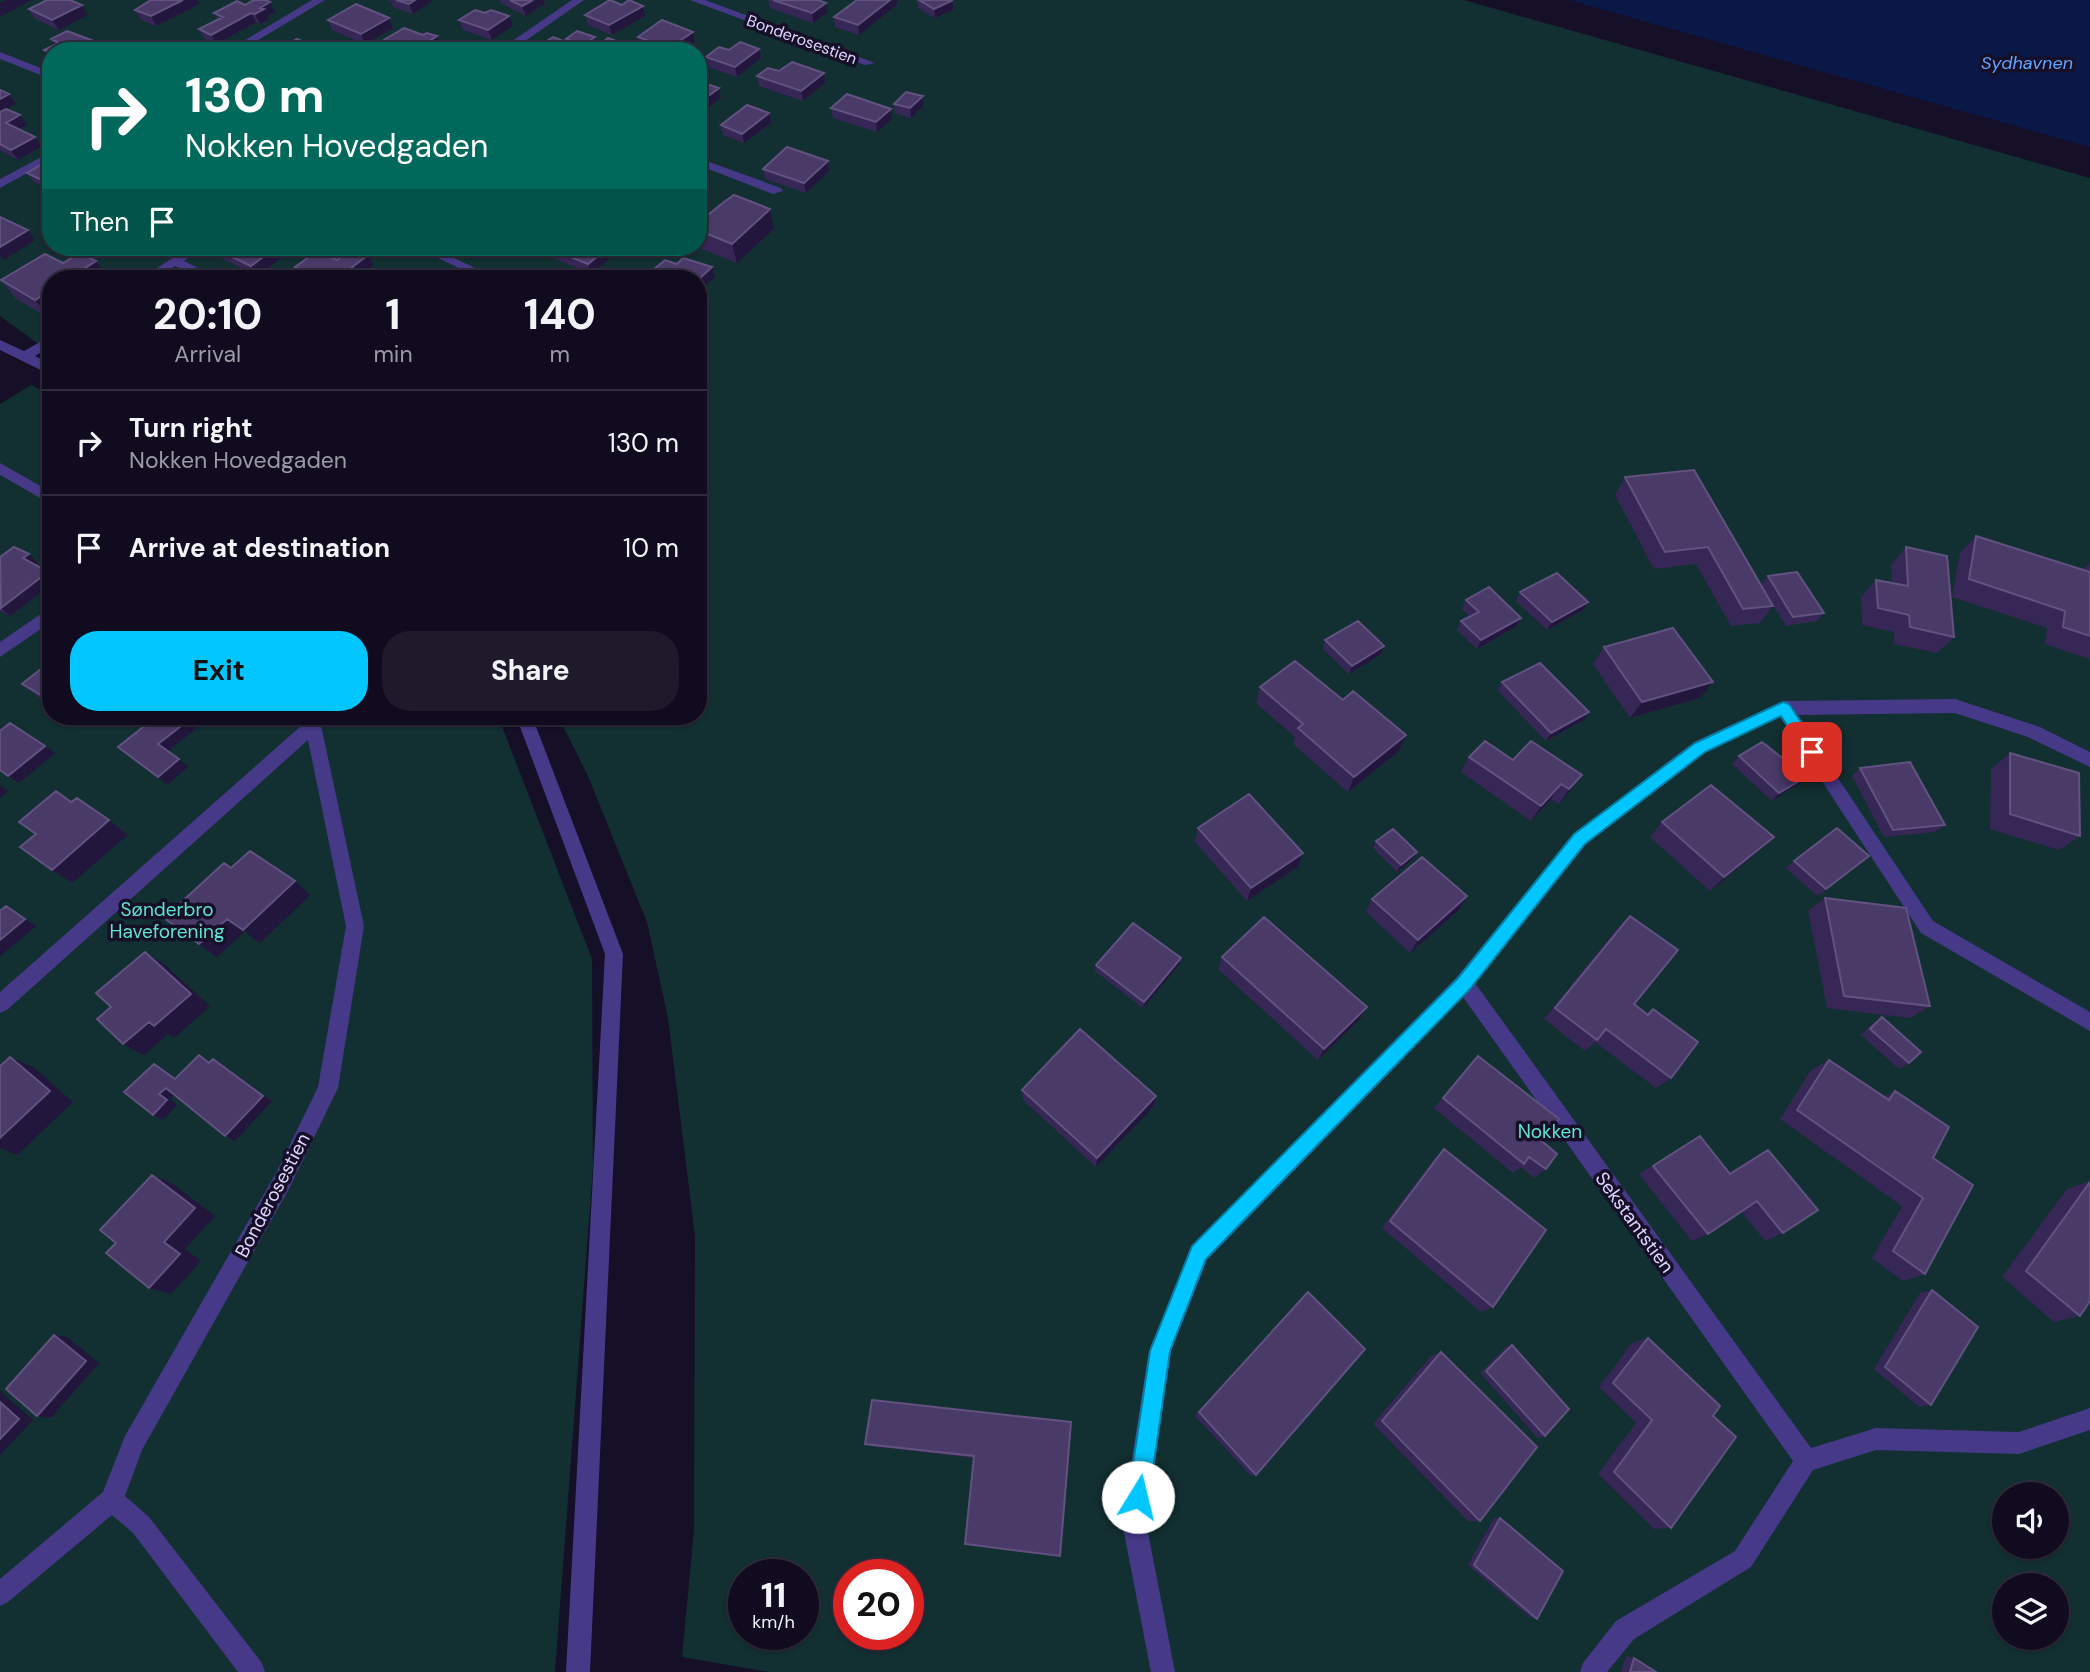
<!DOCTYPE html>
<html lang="en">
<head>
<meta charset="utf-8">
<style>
	body { margin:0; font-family:"DM Sans",sans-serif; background:#1e192b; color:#f1f3f6; height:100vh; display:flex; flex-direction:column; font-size:26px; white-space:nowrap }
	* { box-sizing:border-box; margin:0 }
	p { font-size:23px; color:#9c9ba4 }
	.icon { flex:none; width:38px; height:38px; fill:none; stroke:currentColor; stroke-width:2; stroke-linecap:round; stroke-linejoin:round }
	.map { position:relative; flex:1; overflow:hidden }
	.side { position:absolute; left:42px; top:270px; width:665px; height:455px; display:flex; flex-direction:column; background:#100b1e; border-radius:28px; box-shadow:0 2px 5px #0004,0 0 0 2px #302b3c }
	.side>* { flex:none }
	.banner { position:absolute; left:42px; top:42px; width:665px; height:214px; border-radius:28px; box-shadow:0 2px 5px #0004,0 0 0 2px #302b3c; background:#00695c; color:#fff; overflow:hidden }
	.buttons { position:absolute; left:1992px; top:1482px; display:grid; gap:14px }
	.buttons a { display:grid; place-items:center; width:77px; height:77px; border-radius:50%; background:#100b1e; box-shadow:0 2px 5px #0004,0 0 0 2px #302b3c; font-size:35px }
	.speed { position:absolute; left:728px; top:1559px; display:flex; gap:14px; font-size:35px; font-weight:700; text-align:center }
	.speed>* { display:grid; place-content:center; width:91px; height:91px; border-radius:50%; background:#100b1e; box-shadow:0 2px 5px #0004,0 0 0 2px #302b3c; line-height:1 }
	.speed small { font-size:18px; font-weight:400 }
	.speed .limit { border:10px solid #d22; background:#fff; color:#111 }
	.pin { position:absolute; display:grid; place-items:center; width:60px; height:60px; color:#fff; margin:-30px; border-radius:14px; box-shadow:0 4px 10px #0006 }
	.me { position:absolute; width:77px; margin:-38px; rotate:9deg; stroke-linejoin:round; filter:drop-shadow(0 0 5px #0008) }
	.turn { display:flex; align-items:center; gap:24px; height:147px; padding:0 28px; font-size:32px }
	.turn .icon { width:91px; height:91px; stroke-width:2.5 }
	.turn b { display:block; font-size:49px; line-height:60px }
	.then { display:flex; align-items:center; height:66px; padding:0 28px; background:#0003; gap:14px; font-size:26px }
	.eta { display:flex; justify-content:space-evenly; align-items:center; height:119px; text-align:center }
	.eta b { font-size:42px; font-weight:700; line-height:49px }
	.button { display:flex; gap:14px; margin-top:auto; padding:14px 28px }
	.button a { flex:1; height:80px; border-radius:28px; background:#02c6ff; color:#111; font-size:28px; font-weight:700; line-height:80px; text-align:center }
	.button a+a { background:#1e192b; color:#f1f3f6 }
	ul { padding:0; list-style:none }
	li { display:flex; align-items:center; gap:21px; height:105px; padding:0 28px; border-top:2px solid #302b3c }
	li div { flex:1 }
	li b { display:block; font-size:26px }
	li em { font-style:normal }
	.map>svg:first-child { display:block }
	.green { fill:#122f32; fill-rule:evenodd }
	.water { fill:#091847 }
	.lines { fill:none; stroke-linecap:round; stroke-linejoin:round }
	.service { fill:#463988; fill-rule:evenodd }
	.wall { fill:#372756 }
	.shaded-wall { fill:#22163c }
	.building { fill:#493a68; stroke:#615280; stroke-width:2 }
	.route { fill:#02c6ff; stroke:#0181a6; stroke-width:2 }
	.labels { text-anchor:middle; stroke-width:7; stroke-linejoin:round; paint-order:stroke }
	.far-street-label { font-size:16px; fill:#e0d6ff; stroke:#160f28 }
	.far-water-label { font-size:18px; font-style:italic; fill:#64a4ff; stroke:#160f28 }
	.park-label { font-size:19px; fill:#5ee3d2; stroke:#160f28 }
	.street-label { font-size:19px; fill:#e0d6ff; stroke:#160f28 }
</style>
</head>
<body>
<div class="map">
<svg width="2090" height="1672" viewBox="0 0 2090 1672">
	<rect width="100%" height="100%" fill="#160f28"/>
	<path class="green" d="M0,0H1464L2090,178V1672H769L682,1657L694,1530L695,1236L668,1018L647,922L588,776L558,716H698V278H51V353L0,316ZM51,51H698V247H51ZM2004,1494H2056V1547H2004ZM744,1575H803V1634H744ZM849,1575H908V1634H849ZM2004,1586H2056V1638H2004Z
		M31,385L51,395V716H498L592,959L593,1167L555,1672H0V404Z"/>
	<path class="water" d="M1569,0H2090V147Z"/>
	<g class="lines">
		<path class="service" d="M312,0H325L240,51H227Z
			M572,0H584L511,51H498Z
			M690,0H705L875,63L865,65Z
			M0,52L51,72V79L0,59Z
			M51,152V160L0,188V179Z
			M698,158L781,188L783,191L773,194L698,165Z
			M189,247H203L184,261L218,278H202L175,266L157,278H142Z
			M415,247H431L496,278H480Z
			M51,336V346L35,356L51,364V375L0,350V340L24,351Z
			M0,463L51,492V504L0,475Z
			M51,607V622L0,657V642Z
			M1955,699L2040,727L2090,752V767L2028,737L1955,713L1796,715L1933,921L2090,1012V1031L1921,933L1780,717L1706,752L1586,844L1475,983L1811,1448L1876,1428L2019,1432L2090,1408V1430L2019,1454L1876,1450L1813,1470L1751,1567L1634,1639L1607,1672H1580L1583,1663L1616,1621L1735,1551L1793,1461L1463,997L1207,1260L1171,1351L1146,1522L1175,1672H1151L1122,1522L1149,1351L1192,1246L1457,977L1574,834L1694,742L1783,701Z
			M296,716H314L321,725L364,926L338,1088L290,1187L142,1450L125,1496L149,1517L262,1663L265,1672H238L133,1533L112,1515L8,1602L0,1606V1579L103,1492L125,1436L276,1173L318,1087L346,926L308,740L7,1010L0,1013V992L302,725Z
			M516,716H532L623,954L590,1672H566L605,954Z"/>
	</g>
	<path class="wall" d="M386,0H434L413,14L393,7L391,1Z
		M500,0H544L545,4L526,16L501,3Z
		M768,0H818L828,12L813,23L770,8Z
		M857,0H897L898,4L859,35L835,27L834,17Z
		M917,0H953V10L935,18L918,8Z
		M270,2L275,12L267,16L269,19L260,24L256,22L217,44L205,39L199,29L218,19L214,13Z
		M200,4L156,26L141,20L135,10Z
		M622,5L643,6L645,16L612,35L588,25L585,15Z
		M29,9L88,15L59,30L35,19Z
		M485,13L513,26L492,40L463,30L459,20Z
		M389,18L393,28L365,44L332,30L328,20Z
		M693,32L695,42L682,51H652L640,46L638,37Z
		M423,35L437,36L441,46L433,51H381L377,44Z
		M51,39L102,44L106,51H51V60L44,50L55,44Z
		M566,39L597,46L619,42L621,51H531L567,42Z
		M759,49L761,58L737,77L708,67L706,57L729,50Z
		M779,71L825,83L803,101L759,86L757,76Z
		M719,88L721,98L705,110L698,108V94Z
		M0,90L9,94L16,104L6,109L20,115L27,125L19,129L42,146L18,160L0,150Z
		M894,104L923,106L911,118L895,113Z
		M831,108L892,119L877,132L833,118Z
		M769,113L771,123L744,143L723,135L721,125Z
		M51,159V190L34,182L27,173Z
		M828,161L829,171L806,193L765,179L763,169Z
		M698,223L774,229L737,263L697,247H698Z
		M291,247H310L303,252L292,248Z
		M545,247H616L618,252L591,274L549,256Z
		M213,248L283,257L257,276L219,257Z
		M368,255L374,265L356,278H304L300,277L295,267Z
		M96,261L109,278H51V319L16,299L1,280Z
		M1625,477L1761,585L1768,576L1824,613L1817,621L1786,626L1771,602L1773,606L1760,623L1731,626L1696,564L1654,569L1615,495Z
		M1976,536L2082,570L2090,563V659L2045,644L2047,628L1952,597L1960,553Z
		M1906,547L1954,637L1937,653L1894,644V632L1862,625L1861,597L1876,580L1892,583L1891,565Z
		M0,557L38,563L35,565L51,575V585L10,616L0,611Z
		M1520,592L1588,602L1583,610L1547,630L1516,601Z
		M1466,600L1521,618L1517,626L1477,649L1457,630L1461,621L1470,617L1462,609Z
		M1325,640L1381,654L1349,674L1323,649Z
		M1604,647L1700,698L1630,718L1593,664Z
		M51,661V705L42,700L22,684Z
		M1502,682L1584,720L1546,741L1498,691Z
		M1260,687L1343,700L1406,735L1399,751L1348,792L1293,744L1295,737L1256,703Z
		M68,716H101L87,727Z
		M2010,753L2080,836L2059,850L1990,829L1991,769Z
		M1739,756L1798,784L1772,801L1732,764Z
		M1469,757L1513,760L1582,775L1571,790L1559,804L1551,799L1531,821L1461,772Z
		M1860,768L1945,825L1935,832L1884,837L1852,776Z
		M1662,822L1759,851L1710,891L1650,837Z
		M1198,828L1303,853L1298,867L1247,901L1195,842Z
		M1376,841L1417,852L1413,859L1397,872L1373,848Z
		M1794,861L1860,863L1818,896L1786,868Z
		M1467,896L1459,910L1410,953L1366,912L1372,899Z
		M1825,898L1930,1006L1910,1018L1827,1008L1808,911Z
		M1630,916L1634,1004L1647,1014L1653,1009L1671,1078L1656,1088L1595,1042L1585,1051L1544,1019L1617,929Z
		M1222,957L1367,1007L1360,1019L1318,1060L1218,969Z
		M1181,958L1180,964L1143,1008L1095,971L1096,965Z
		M1882,1017L1909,1063L1899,1069L1861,1035L1873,1023Z
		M1478,1056L1542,1141L1546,1169L1534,1178L1521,1167L1513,1173L1434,1108Z
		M1829,1060L1883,1097L1895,1091L1933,1158L1925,1274L1903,1281L1872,1258L1902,1206L1780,1119L1811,1070Z
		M1022,1090L1156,1096L1154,1106L1096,1167L1023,1100Z
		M1700,1136L1729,1173L1751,1159L1768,1150L1783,1233L1765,1241L1741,1211L1708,1234L1692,1241L1639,1174Z
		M1444,1149L1493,1307L1481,1312L1382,1228L1435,1158Z
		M2090,1181V1301L2080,1316L2054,1322L2002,1277L2067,1189Z
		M1932,1290L1931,1405L1919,1407L1874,1369L1920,1293Z
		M1308,1292L1256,1475L1251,1476L1195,1416Z
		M1648,1338L1713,1416L1671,1528L1654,1529L1598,1474L1636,1423L1599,1387L1632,1343Z
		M1512,1345L1545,1436L1538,1438L1480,1373L1506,1347Z
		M1441,1352L1480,1521H1468L1373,1424L1431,1356Z
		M1071,1422L974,1458L870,1446L865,1444Z
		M1494,1518H1500L1537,1619L1530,1617L1468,1565Z
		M1626,1656L1634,1658L1656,1672H1621Z"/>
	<path class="shaded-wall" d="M6,0H31L0,17V3Z
		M183,0H197L200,4L156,26L151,16Z
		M415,0H434L413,14L409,4Z
		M533,0H544L545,4L526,16L522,6Z
		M890,0H897L898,4L859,35L858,25Z
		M953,0V10L935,18L934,9Z
		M270,2L275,12L267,16L269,19L260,24L255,14L260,8Z
		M826,3L828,12L813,23L812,13Z
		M82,5L88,15L59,30L52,20Z
		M643,6L645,16L612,35L609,25Z
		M251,13L256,22L217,44L211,35Z
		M509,16L513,26L492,40L488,30Z
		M389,18L393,28L365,44L361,34Z
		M693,32L695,42L682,51H670L669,48Z
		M437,36L441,46L433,51H420L418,48Z
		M595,37L597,47L592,51H585L583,45Z
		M619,42L621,51H607Z
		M102,44L106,51H90Z
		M414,46L416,51H405Z
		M759,49L761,58L737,77L735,67Z
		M824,73L825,83L803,101L801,91Z
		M719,88L721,98L705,110L703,100Z
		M9,94L16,104L0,113V99Z
		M923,96V106L911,118L910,108Z
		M891,109L892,119L877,132L876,122Z
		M769,113L771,123L744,143L742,134Z
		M20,115L27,125L13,133L6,123Z
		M35,137L42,146L18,160L11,150Z
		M828,161L829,171L806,193L804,183Z
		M770,209L774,229L737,263L732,244Z
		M28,230L35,240L4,260L0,255V247Z
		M277,247L283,257L257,276L251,266Z
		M300,247H310L303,252Z
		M609,247H616L618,252L591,274L588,264Z
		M368,255L374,265L356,278H338Z
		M96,261L109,278H69Z
		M712,267L715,277L698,292V280Z
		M51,290V319L35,300Z
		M29,554L38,563L32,567L23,558Z
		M48,572L51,575V585L10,616L1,608Z
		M1588,602L1583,610L1547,630L1552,622Z
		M1521,618L1517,626L1477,649L1481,640Z
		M1384,646L1381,654L1349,674L1352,666Z
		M1713,682L1700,698L1630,718L1642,702Z
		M1589,712L1584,720L1546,741L1551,733Z
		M74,716H101L87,727Z
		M194,716H197L204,722L167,752L158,744Z
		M1406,735L1399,751L1348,792L1354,777Z
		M45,746L55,753L19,783L8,776Z
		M179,759L188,767L167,785L158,777Z
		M1582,775L1571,790L1559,804L1569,789Z
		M1806,777L1798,784L1772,801L1779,793Z
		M1561,784L1551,799L1531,821L1541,806Z
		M0,786L8,791L0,798Z
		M109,820L128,835L72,883L52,870Z
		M1774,837L1759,851L1710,891L1724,877Z
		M1417,852L1413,859L1397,872L1401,865Z
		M1303,853L1298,867L1247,901L1251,888Z
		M295,881L310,895L260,943L243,930Z
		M1467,896L1459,910L1410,953L1418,940Z
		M6,906L36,926L0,956V940Z
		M227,919L244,932L217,957L199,944Z
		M145,952L165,965L210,1006L174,1038L168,1034L144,1055L123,1044Z
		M1181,958L1180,964L1143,1008L1144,1002Z
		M1367,1007L1360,1019L1318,1060L1324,1049Z
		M10,1057L33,1067L73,1102L17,1155L0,1148V1138Z
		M213,1059L223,1065L272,1101L235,1141L225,1136Z
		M154,1064L164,1070L185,1084L175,1079Z
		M166,1088L176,1093L170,1099L177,1105L163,1120L153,1115L159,1094Z
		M1156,1096L1154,1106L1096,1167L1097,1158Z
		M152,1175L173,1184L215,1216L185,1249L201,1261L171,1294L149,1288L164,1242Z
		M54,1335L67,1337L99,1363L51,1418L37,1416Z
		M0,1391L33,1420L0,1455Z"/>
	<path class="building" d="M47,0H70L82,5L52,20L29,9Z
		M151,0H183L151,16L135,10Z
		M254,0H265L270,2L260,8L264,9L255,14L251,13L211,35L199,29L223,17L214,13L237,1L245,5Z
		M396,0H415L409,4Z
		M510,0H533L522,6Z
		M610,0L622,5L629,0L643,6L609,25L585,15Z
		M773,0H818L826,3L812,13Z
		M857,0H890L858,25L834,17Z
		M919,0H953L934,9Z
		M356,4L389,18L361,34L328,20Z
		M475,10L485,13L491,10L509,16L488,30L459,20Z
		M662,20L693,32L669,48L638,37Z
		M404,28L423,35L427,33L437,36L418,48L414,46L405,51H396L377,44Z
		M67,31L102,44L90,51H51V53L44,50L59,43L51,39Z
		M577,31L595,37L583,45L566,39Z
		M553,37L581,48L577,51H531Z
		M608,38L619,42L607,51H592Z
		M297,39L326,51L276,50Z
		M740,42L759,49L735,67L706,57L719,47L729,50Z
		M792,62L824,73L801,91L757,76L768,68L779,71Z
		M710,85L719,88L703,100L698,99V94Z
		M0,90L9,94L0,99Z
		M906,92L923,96L910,108L894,104Z
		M847,94L891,109L876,122L831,108Z
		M747,105L769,113L742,134L721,125Z
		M6,109L20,115L6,123L35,137L11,150L0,144V112Z
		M787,147L828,161L804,183L763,169Z
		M51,159V183L50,184L27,173Z
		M734,195L770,209L732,244L698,230V223L724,202Z
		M0,217L28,230L0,247Z
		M214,247H277L251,266L213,248Z
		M546,247H609L588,264Z
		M353,249L368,255L338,278H322L295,267L316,252L337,260Z
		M80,253L96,261L69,278H51V290L35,300L1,280L45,254L63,263Z
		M683,258L712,267L698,280V278H643L665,260L677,264Z
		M390,275L398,278H386Z
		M404,275L412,278H400Z
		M1694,470L1773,606L1743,609L1708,547L1665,552L1625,477Z
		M1976,536L2090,572V636L2063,627L2065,611L1969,579Z
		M14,547L29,554L23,558L48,572L1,608L0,557Z
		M1906,547L1947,556L1954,637L1910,627L1909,615L1878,608L1876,580L1908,586Z
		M1797,572L1824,613L1793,617L1768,576Z
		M1557,573L1588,602L1552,622L1520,592Z
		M1489,587L1521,618L1481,640L1461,621L1479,612L1466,600Z
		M1358,621L1384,646L1352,666L1325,640Z
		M1673,628L1713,682L1642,702L1604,647Z
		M51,661V701L22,684Z
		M1295,661L1343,700L1353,691L1406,735L1354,777L1298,728L1303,724L1260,687Z
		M1540,663L1589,712L1551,733L1502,682Z
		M157,716H194L158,744L179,759L158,777L118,747Z
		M10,723L45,746L8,776L0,770V731Z
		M1485,741L1513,760L1531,741L1582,775L1569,789L1561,784L1541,806L1469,757Z
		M1762,742L1806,777L1779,793L1739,756Z
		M2010,753L2079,773L2080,836L2010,814Z
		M1910,762L1945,825L1893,830L1860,768Z
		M1711,785L1774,837L1724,877L1662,822Z
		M56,791L71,802L77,798L109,820L52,870L20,847L36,834L19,822Z
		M1249,794L1303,853L1251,888L1198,828Z
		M1837,828L1869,856L1826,889L1794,861Z
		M1393,829L1417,852L1401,865L1376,841Z
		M250,851L295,881L243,930L227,919L199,944L164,918L224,863L231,868Z
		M1422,857L1467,896L1418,940L1372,899Z
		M1825,898L1906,908L1930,1006L1844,996Z
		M6,906L25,919L0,940V911Z
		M1630,916L1678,950L1634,1004L1648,1015L1653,1009L1698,1042L1671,1078L1606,1029L1597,1040L1555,1008Z
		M1264,917L1367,1007L1324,1049L1222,957Z
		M1133,923L1181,958L1144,1002L1096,965Z
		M145,952L191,994L154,1026L149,1022L123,1044L97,1019L111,1007L96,993Z
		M1882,1017L1921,1052L1909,1063L1870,1029Z
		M1080,1029L1156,1096L1097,1158L1022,1090Z
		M199,1055L209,1063L213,1059L263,1096L225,1136L166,1088L159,1094L167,1100L153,1115L124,1092L154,1064L175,1079Z
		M1478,1056L1559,1119L1542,1141L1557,1154L1546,1169L1529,1157L1524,1164L1443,1098Z
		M10,1057L50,1091L0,1138V1066Z
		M1829,1060L1889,1100L1895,1091L1949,1127L1933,1158L1973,1185L1925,1274L1893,1251L1923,1198L1797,1110Z
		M1700,1136L1730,1174L1768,1150L1818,1210L1783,1233L1757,1201L1708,1234L1653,1166Z
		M1444,1149L1546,1230L1493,1307L1390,1221Z
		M152,1175L195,1208L164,1242L180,1254L149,1288L106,1253L116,1243L100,1230Z
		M2090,1182V1301L2080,1316L2026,1271Z
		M1932,1290L1978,1327L1931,1405L1885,1367Z
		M1308,1292L1365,1349L1256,1475L1199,1412Z
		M54,1335L86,1361L37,1416L6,1389Z
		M1648,1338L1720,1406L1713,1416L1736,1437L1671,1528L1614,1472L1652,1420L1613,1383Z
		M1512,1345L1569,1409L1545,1436L1486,1371Z
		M1441,1352L1537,1447L1480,1521L1382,1421Z
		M872,1400L1071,1422L1060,1556L965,1544L974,1456L865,1444Z
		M0,1402L19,1419L0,1439Z
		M1500,1518L1563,1571L1537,1619L1474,1565Z
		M1634,1658L1656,1672H1630Z"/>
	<path class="route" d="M1783,702L1789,704L1818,747L1820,752L1818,756H1807L1781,716L1705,752L1585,844L1470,989L1206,1259L1170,1351L1149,1497L1146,1504L1138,1507L1131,1504L1128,1497L1150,1351L1192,1246L1458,978L1574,834L1695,743Z"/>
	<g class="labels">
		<g class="far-street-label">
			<text transform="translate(802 39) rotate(20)" y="6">Bonderosestien</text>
		</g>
		<g class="far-water-label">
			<text x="2027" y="69">Sydhavnen</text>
		</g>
		<g class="park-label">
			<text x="167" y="916">Sønderbro<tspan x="167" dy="22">Haveforening</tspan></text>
			<text x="1550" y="1138">Nokken</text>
		</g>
		<g class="street-label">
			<text transform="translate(272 1195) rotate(-62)" y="7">Bonderosestien</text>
			<text transform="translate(1635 1222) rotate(54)" y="7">Sekstantstien</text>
		</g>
	</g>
</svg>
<div class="buttons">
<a><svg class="icon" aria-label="sound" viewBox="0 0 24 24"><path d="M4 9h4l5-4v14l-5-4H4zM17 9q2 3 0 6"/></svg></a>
<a><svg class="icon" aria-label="layers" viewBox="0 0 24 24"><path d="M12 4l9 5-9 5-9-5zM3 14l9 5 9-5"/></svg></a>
</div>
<div class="speed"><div>11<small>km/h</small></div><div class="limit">20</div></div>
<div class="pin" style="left:1812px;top:752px;background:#d93025"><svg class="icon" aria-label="arrive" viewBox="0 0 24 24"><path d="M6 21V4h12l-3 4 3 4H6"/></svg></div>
<svg class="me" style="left:1138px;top:1497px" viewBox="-20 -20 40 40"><circle r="19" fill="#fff"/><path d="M0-13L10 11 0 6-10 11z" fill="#02c6ff"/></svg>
<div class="banner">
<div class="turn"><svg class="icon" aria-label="right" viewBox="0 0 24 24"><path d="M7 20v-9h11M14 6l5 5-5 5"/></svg><div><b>130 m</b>Nokken Hovedgaden</div></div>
<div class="then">Then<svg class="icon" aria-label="arrive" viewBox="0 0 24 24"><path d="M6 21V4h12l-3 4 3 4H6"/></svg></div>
</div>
<section class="side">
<div class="eta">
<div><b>20:10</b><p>Arrival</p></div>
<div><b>1</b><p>min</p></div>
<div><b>140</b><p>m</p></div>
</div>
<ul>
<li><svg class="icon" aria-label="right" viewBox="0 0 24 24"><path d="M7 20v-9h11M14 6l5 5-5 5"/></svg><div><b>Turn right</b><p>Nokken Hovedgaden</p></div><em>130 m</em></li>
<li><svg class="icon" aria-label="arrive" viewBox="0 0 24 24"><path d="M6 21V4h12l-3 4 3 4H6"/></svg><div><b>Arrive at destination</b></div><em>10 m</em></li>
</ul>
<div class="button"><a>Exit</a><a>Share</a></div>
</section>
</div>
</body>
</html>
